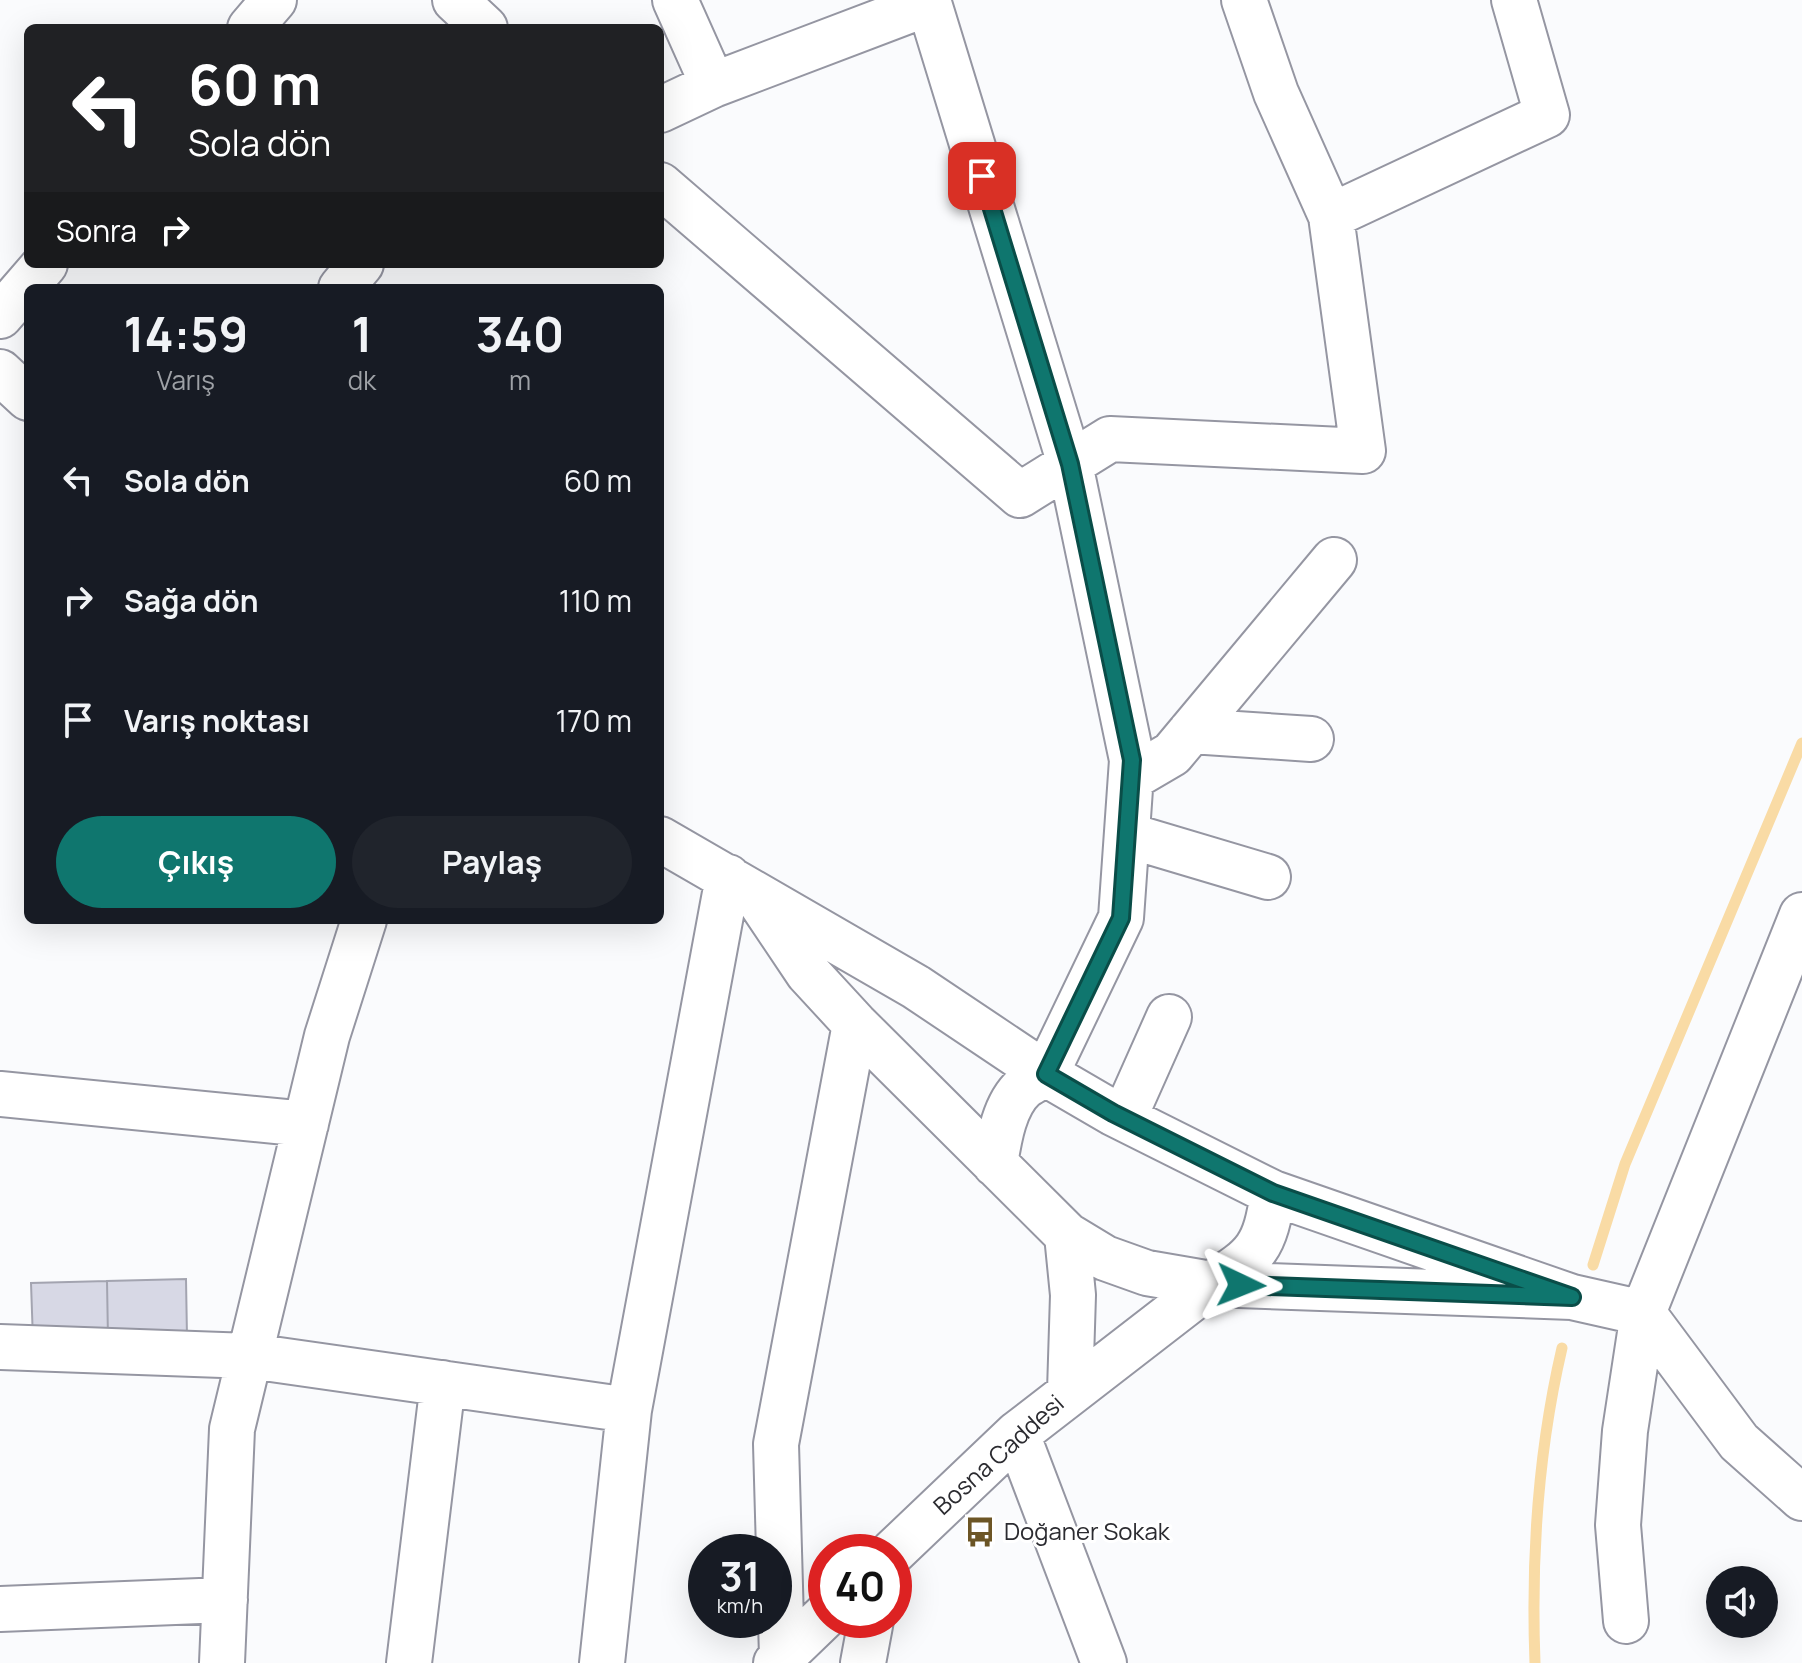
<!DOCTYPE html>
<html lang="tr">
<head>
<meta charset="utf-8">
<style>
	body { margin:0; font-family:Manrope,sans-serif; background:#20242c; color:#f1f3f6; height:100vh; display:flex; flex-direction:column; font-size:30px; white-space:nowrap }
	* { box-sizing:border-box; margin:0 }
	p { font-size:26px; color:#9ea1a6 }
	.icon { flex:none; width:44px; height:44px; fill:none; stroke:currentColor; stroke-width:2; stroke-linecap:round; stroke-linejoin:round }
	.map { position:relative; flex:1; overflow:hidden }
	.sheet { position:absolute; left:24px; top:284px; width:640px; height:640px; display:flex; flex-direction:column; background:#171b24; border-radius:12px; box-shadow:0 8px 32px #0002 }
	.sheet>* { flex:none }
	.guide { position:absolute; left:24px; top:24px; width:640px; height:244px; border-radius:12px; box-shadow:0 8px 32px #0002; background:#202124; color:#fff; overflow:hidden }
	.controls { position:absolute; left:1706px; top:1566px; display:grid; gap:16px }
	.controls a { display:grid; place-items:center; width:72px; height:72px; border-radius:50%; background:#171b24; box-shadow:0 8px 32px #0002; font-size:40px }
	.speed { position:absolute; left:688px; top:1534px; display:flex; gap:16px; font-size:40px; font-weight:700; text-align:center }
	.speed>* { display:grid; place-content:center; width:104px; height:104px; border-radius:50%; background:#171b24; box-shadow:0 8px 32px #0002; line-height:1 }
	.speed small { font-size:20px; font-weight:400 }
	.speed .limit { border:12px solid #d22; background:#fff; color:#111 }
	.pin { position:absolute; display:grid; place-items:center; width:68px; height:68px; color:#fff; margin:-34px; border-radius:16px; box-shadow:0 4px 12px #0006 }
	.me { position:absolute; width:88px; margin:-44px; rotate:92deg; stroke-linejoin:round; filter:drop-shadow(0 0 6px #0008) }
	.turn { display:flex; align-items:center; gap:28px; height:168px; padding:0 32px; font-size:36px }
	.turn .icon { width:104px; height:104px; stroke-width:2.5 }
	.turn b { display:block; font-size:56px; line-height:68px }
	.then { display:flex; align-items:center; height:76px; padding:0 32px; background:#0003; gap:16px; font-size:30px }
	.eta { display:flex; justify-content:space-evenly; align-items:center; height:136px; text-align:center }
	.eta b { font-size:48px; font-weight:700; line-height:56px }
	.button { display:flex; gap:16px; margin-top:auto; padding:16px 32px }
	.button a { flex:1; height:92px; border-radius:48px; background:#0f766e; color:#fff; font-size:32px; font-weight:700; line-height:92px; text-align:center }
	.button a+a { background:#20242c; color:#f1f3f6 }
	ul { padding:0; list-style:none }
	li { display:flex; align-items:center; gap:24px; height:120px; padding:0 32px }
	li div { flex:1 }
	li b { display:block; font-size:30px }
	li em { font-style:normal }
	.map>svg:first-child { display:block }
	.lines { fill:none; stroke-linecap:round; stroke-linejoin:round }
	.stream { stroke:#f9dba5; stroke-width:11 }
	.building { fill:#d7d8e5; stroke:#a3a4b0; stroke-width:2 }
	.minor-casing { stroke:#9596a2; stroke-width:48 }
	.minor { stroke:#fff; stroke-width:44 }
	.route-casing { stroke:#0a4d48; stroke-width:20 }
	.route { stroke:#0f766e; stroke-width:14 }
	.labels { text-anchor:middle; stroke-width:6; stroke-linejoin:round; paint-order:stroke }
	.street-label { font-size:24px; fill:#2b2b30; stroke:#fff }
	.poi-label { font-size:24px; fill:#2b2b30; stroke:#fff; text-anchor:start }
</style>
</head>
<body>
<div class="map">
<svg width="1802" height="1663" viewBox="0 0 1802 1663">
	<rect width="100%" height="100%" fill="#fafbfd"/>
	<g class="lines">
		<path class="stream" d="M1593,1265L1625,1164L1802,743
			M1535,1663C1531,1558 1538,1451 1562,1348"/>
	</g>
	<path class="building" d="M186,1279L187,1337L108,1339L107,1281Z
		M107,1281L108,1339L33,1341L31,1283Z"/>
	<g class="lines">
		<g class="minor-casing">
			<path id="minor" d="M455,0L485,28
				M675,0L713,85
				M928,0L1070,464L1132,760L1121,918L1046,1074C1040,1078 1030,1082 1024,1087C1004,1105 999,1139 995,1164
				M250,28L274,0
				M660,110L713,85L929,3
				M660,185L1020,495L1110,439L1363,451L1331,216L1276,93L1244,0
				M1331,216L1547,115L1514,0
				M341,288L361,264
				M0,316L45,264
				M0,372L28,398
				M1191,731L1311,739
				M1131,778L1172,754L1334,560
				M1127,835L1268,877
				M660,839L916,987L1046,1074L1113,1113L1273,1193C1265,1247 1257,1256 1211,1284L1017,1434L893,1552
				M761,903L808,973L855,1024L1067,1235L1105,1258L1147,1273L1211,1284L1572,1297
				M0,1094L306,1124
				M1124,1118L1169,1017
				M1273,1193L1572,1297L1643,1313L1739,1442L1802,1498
				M1067,1235L1073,1295L1070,1391
				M0,1347L250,1356L629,1410
				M1017,1434L1104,1663
				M0,1609L225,1600
				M1626,1621L1618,1525L1625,1431L1643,1313L1802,915
				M782,1657L776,1444L855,1024
				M222,1663L232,1429L327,1036L364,920
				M409,1663L443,1383
				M602,1663L629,1410L728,877
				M776,1663L826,1615
				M863,1663L871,1620"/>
		</g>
		<use href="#minor" class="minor"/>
	</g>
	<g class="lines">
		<g class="route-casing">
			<path id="route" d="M982,176L1070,464L1132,760L1121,918L1046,1074L1113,1113L1273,1193L1572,1297L1241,1285"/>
		</g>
		<use href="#route" class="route"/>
	</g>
	<defs>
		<g id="bus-bare" transform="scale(2.4)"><path d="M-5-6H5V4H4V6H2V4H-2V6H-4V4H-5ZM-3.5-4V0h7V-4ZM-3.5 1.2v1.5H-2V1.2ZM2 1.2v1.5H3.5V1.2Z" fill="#6c5525" stroke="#fff" stroke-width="2.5" paint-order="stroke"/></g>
	</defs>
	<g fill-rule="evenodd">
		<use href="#bus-bare" x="980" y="1532"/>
	</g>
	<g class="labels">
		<g class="street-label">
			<text transform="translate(999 1455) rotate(-42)" y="8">Bosna Caddesi</text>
		</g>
		<g class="poi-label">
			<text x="1004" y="1540">Doğaner Sokak</text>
		</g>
	</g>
</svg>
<div class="controls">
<a><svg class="icon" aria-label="sound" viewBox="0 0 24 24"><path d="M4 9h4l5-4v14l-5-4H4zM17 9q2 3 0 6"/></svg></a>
</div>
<div class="speed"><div>31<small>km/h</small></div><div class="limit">40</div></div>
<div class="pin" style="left:982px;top:176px;background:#d93025"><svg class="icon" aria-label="arrive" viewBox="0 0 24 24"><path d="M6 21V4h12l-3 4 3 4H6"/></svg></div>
<svg class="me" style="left:1241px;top:1285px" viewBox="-20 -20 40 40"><path d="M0-17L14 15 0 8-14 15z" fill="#0f766e" stroke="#fff" stroke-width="4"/></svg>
<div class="guide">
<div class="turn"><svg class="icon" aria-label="left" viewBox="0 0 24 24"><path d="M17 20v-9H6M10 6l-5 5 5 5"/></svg><div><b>60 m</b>Sola dön</div></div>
<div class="then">Sonra<svg class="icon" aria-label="right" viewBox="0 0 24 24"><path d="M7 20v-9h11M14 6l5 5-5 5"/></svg></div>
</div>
<section class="sheet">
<div class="eta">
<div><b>14:59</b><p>Varış</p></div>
<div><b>1</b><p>dk</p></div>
<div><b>340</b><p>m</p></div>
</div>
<ul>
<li><svg class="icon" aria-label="left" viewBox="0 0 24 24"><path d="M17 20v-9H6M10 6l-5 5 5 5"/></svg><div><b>Sola dön</b></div><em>60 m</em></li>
<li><svg class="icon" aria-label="right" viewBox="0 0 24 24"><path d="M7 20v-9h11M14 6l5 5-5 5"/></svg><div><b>Sağa dön</b></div><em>110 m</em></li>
<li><svg class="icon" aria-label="arrive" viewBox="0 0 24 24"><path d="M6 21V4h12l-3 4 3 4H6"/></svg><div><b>Varış noktası</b></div><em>170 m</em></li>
</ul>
<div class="button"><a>Çıkış</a><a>Paylaş</a></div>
</section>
</div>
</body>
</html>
